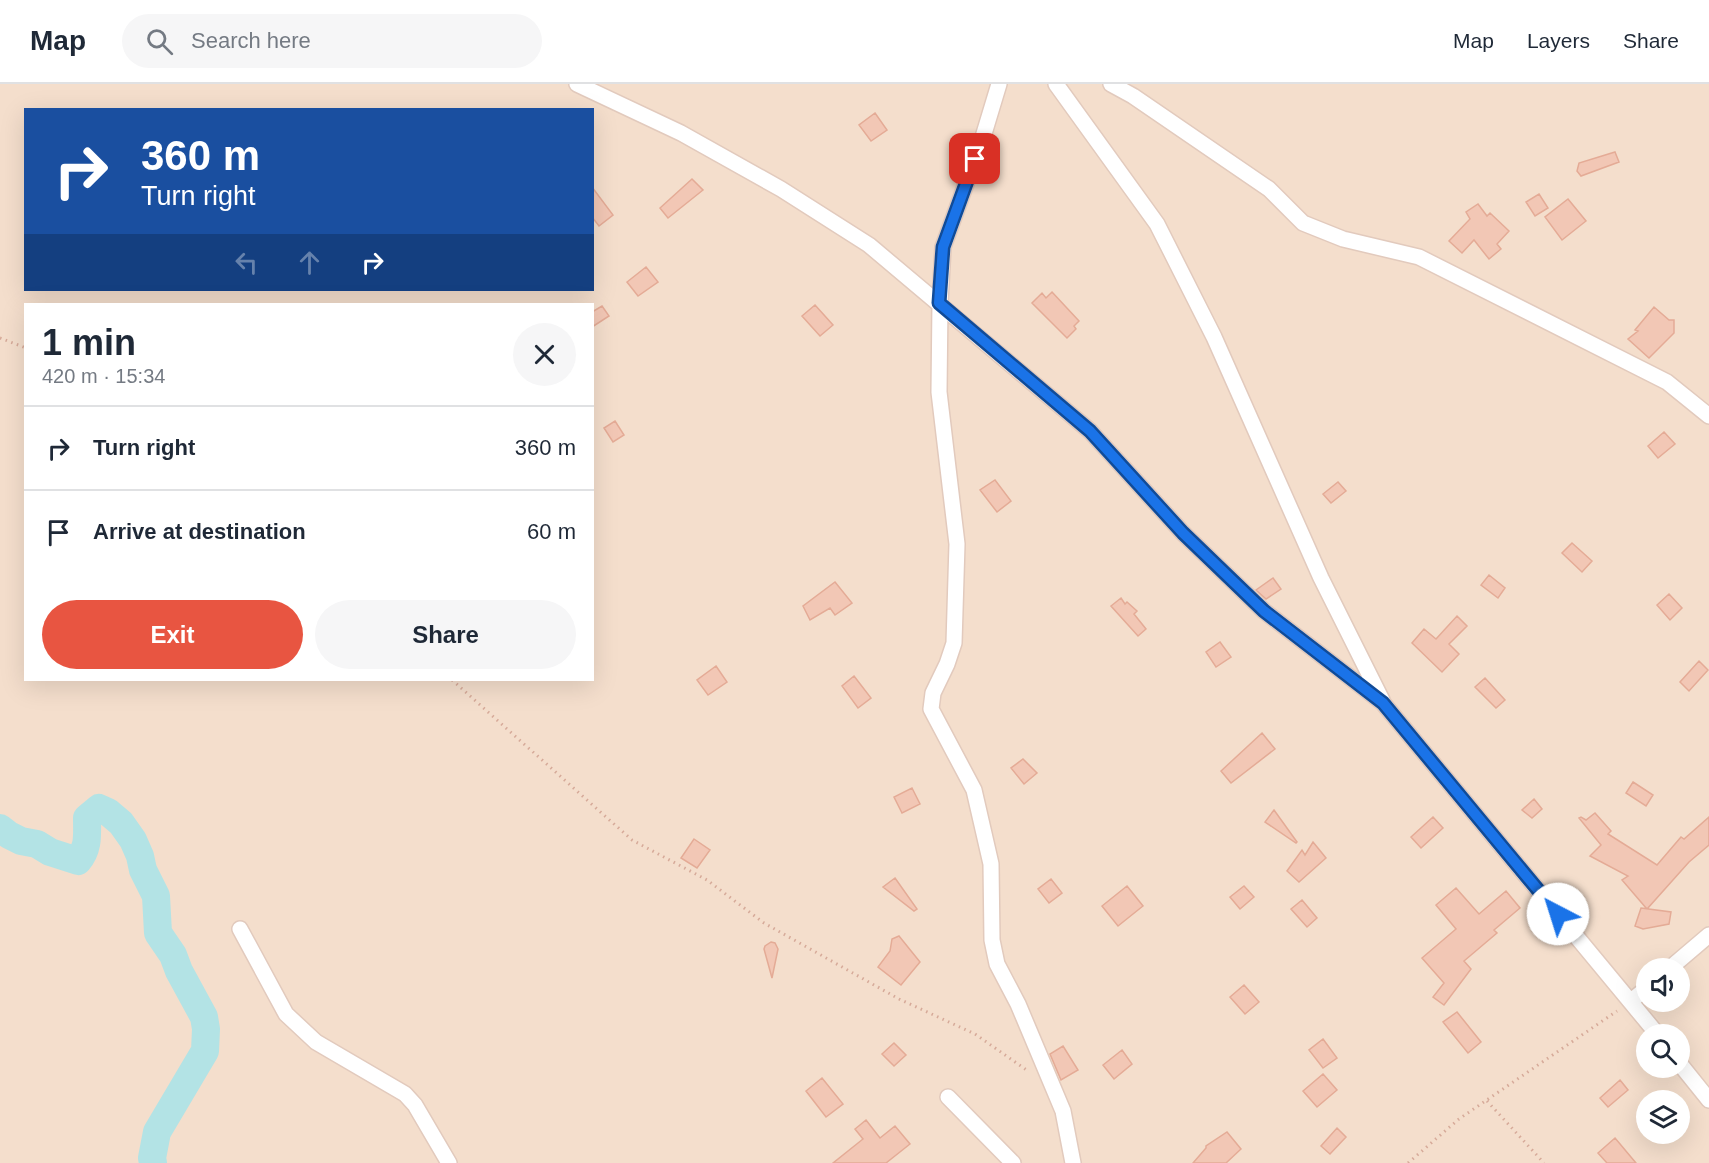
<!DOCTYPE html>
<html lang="en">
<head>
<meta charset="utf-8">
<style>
	body { margin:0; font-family:Helvetica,sans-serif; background:#f6f6f7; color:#1f2937; height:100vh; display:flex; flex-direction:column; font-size:22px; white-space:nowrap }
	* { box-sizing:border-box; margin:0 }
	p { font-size:20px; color:#747a83 }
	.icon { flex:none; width:33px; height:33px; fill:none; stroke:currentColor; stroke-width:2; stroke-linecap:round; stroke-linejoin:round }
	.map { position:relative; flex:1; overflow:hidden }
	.panel { position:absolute; left:24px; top:219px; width:570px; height:378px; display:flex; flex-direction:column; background:#fff; border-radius:0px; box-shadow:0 6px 24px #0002 }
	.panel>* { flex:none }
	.top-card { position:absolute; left:24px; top:24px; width:570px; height:183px; border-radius:0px; box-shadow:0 6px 24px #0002; background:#1a4fa0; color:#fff; overflow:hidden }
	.controls { position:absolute; left:1636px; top:874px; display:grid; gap:12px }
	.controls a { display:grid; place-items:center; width:54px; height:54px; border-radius:50%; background:#fff; box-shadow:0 6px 24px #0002; font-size:30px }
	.pin { position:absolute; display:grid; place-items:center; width:51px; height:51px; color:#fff; margin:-26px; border-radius:12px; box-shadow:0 3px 9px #0006 }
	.me { position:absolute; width:66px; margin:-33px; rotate:320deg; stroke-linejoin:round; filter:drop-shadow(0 0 4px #0008) }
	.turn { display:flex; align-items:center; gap:21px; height:126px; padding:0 18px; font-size:27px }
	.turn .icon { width:78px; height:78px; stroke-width:2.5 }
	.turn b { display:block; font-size:42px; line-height:51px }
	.lanes { display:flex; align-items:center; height:57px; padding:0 18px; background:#0003; justify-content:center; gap:30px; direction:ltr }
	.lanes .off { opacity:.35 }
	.round { display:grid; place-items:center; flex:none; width:63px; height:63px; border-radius:32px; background:#f6f6f7 }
	.overview { display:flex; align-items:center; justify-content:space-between; height:102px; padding:0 18px }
	h1 { font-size:36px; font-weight:700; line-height:45px }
	.cta { display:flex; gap:12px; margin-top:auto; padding:12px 18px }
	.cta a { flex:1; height:69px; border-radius:36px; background:#e85541; color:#fff; font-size:24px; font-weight:700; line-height:69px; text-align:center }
	.cta a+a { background:#f6f6f7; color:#1f2937 }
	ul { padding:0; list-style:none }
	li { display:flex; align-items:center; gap:18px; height:84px; padding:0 18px; border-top:2px solid #e0e1e3 }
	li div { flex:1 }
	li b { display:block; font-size:22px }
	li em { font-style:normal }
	header { display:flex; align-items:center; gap:36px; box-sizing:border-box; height:84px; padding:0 30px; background:#fff; border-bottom:2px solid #e0e1e3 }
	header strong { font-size:28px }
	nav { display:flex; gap:33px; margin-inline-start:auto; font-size:21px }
	.search { width:420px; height:54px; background:#f6f6f7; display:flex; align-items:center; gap:15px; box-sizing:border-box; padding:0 21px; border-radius:33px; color:#747a83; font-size:22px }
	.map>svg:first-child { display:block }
	.residential { fill:#f4decc; fill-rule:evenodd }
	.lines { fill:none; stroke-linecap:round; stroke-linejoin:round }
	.river { stroke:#b3e3e5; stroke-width:28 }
	.building { fill:#f2c7b5; stroke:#e4ab96; stroke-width:1.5 }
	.minor-casing { stroke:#e2cabd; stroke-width:18 }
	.path { stroke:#d6aa99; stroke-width:3; stroke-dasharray:1.5 4.5; stroke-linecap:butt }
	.minor { stroke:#fff; stroke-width:15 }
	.route-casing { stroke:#114b97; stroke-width:15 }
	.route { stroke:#1a73e8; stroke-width:10 }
</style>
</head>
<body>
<header>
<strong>Map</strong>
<div class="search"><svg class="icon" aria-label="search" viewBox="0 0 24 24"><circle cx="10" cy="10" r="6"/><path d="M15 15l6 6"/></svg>Search here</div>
<nav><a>Map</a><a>Layers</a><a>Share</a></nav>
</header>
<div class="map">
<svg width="1709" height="1079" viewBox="0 0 1709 1079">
	<rect width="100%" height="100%" fill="#fcedde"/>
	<path class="residential" d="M0,0H1709V1079H0ZM26,26H592V206H26ZM26,220H592V596H26ZM1647,885H1680V918H1647ZM1647,951H1680V984H1647ZM1647,1017H1680V1050H1647Z"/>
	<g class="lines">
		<path class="river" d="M0,744L9,751L21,757L37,760L50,768L78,777C89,764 87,750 87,734L99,724L108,728L121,739L133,756L140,772L143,786L156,812L158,849L173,871L179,887L204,933L206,945L205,967L157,1048L152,1074L153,1079"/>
	</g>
	<path class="building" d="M875,29L887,46L871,57L859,41Z
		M1615,68L1619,78L1581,92L1577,87L1579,79Z
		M692,95L703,106L668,134L660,124Z
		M592,103L613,131L599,142L592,133Z
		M1539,110L1548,124L1535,132L1526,118Z
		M1568,115L1586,137L1562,156L1545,133Z
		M1478,120L1487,132L1490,129L1509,147L1497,160L1501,165L1489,175L1474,156L1462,169L1449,157L1470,135L1466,128Z
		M646,183L658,198L638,212L627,198Z
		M1052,208L1079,237L1074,242L1076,245L1067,254L1032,219L1042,209L1046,214Z
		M815,221L833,241L820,252L802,232Z
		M602,222L609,232L592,243V228Z
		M1654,223L1669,236H1674V249L1649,274L1628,255L1638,247L1635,246Z
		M615,337L624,351L613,358L604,344Z
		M1664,348L1675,360L1658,374L1648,362Z
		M995,396L1011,417L997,428L980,406Z
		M1338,398L1346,407L1331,419L1323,410Z
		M1572,459L1592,477L1582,488L1562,469Z
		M1489,491L1505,504L1498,514L1481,501Z
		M1273,494L1281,505L1266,515L1256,506Z
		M835,498L852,519L835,531L830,524L810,536L803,522Z
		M1669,510L1682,524L1670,536L1657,521Z
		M1121,514L1125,520L1127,518L1137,527L1134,530L1146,545L1138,552L1111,522Z
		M1457,532L1467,542L1449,560L1459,570L1442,588L1412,559L1424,545L1436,555Z
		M1220,558L1231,573L1216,583L1206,568Z
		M1699,577L1708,586L1689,607L1680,598Z
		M716,582L727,598L708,611L697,596Z
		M854,592L871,614L858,624L842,602Z
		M1485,594L1505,616L1496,624L1475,603Z
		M1262,649L1275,665L1231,699L1221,687Z
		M1023,675L1037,689L1024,700L1011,684Z
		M1633,698L1653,711L1646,722L1626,709Z
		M912,704L920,720L902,729L894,713Z
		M1534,715L1542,725L1532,734L1522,726Z
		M1274,726L1297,758L1296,759L1265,738Z
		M1595,729L1611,747L1608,750L1657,781L1681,753L1684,755L1709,733V761L1689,778L1647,825L1622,796L1628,792L1590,772L1601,761L1579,734L1581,733L1586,736Z
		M1433,733L1443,744L1421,764L1411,753Z
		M694,755L710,766L697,784L681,774Z
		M1313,758L1326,774L1299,798L1287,787L1302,766L1305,771Z
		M895,794L917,825L914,827L883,803Z
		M1051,795L1062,809L1049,819L1038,805Z
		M1127,802L1143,822L1118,842L1102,822Z
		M1244,802L1254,813L1240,825L1230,813Z
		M1456,804L1479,830L1506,807L1520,824L1494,846L1497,849L1464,877L1471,885L1444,921L1433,913L1444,899L1422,874L1456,845L1436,821Z
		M1302,816L1317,834L1307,843L1291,825Z
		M1641,824L1671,828L1669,840L1643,845L1635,842Z
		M899,852L920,878L901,901L878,883L890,867L892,855Z
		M771,858L775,859L778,865L772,894L764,865L765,862Z
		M1244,901L1259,918L1245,930L1230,913Z
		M1457,928L1481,958L1468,969L1443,938Z
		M1323,955L1337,974L1323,984L1309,966Z
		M894,959L906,971L894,982L882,970Z
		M1063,962L1078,986L1061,996L1050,970Z
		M1122,966L1132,980L1114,995L1103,981Z
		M1323,990L1337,1006L1317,1023L1303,1007Z
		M822,994L843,1020L826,1033L806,1007Z
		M1620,996L1628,1006L1608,1023L1600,1014Z
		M866,1036L880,1054L895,1042L910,1060L886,1079H833L863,1055L855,1045Z
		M1337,1044L1346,1053L1330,1070L1321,1062Z
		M1227,1048L1241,1065L1226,1079H1193L1206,1064V1062Z
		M1615,1054L1636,1079H1607L1598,1069Z"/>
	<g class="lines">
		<g class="minor-casing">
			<path id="minor" d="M577,0L681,49L781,105L869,161L1090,347L1183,449L1264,527L1383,619L1658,951
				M999,0L983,53L943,163L940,219L939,308L957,460L954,559L947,580L933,609L931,625L974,706L991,780L992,856L997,880L1018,920L1063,1027L1073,1079
				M1056,0L1157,140L1214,253L1321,494L1382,616
				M1111,0L1133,12L1269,105L1303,139L1343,155L1419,173L1667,298L1709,332
				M240,845L286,930L316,958L405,1010L415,1021L449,1079
				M1669,885L1709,851
				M1631,917L1647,904
				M1680,980L1709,1016
				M948,1013L1013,1079"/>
		</g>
		<path class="path" d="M0,254L26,264
			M452,596L632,756L707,796L764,839L899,915L975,950L1028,987
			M1487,1017L1544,1079
			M1408,1079L1459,1035L1617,927"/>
		<use href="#minor" class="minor"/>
	</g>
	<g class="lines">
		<g class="route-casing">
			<path id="route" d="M975,75L943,163L939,219L1090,347L1183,449L1264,527L1383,619L1558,830"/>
		</g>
		<use href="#route" class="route"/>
	</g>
</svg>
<div class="controls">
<a><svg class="icon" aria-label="sound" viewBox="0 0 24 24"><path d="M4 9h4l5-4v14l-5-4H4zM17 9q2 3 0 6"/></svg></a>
<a><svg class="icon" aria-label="search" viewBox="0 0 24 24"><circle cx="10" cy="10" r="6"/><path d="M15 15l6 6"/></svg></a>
<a><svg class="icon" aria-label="layers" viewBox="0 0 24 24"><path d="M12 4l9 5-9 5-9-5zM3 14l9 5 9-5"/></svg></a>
</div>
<div class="pin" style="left:975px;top:75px;background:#d93025"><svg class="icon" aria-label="arrive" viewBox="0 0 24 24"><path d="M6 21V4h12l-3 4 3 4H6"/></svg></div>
<svg class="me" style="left:1558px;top:830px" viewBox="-20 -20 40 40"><circle r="19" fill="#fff"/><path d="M0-13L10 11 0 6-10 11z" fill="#1a73e8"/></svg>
<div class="top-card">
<div class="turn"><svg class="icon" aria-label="right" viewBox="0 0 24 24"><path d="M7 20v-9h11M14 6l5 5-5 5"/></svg><div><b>360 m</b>Turn right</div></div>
<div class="lanes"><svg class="icon off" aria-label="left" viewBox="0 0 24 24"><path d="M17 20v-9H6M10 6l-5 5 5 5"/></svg><svg class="icon off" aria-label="ahead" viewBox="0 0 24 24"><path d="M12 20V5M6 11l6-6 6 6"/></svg><svg class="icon" aria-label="right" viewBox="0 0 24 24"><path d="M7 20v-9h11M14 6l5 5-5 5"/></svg></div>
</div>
<section class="panel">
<div class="overview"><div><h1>1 min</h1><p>420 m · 15:34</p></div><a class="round"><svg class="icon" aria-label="close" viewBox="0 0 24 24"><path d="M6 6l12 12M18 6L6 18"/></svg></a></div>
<ul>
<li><svg class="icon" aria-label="right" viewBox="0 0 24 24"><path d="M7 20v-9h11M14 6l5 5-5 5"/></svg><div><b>Turn right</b></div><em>360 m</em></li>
<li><svg class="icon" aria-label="arrive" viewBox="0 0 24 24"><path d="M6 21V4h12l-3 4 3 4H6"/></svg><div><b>Arrive at destination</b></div><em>60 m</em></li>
</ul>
<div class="cta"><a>Exit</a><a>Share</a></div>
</section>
</div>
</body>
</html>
